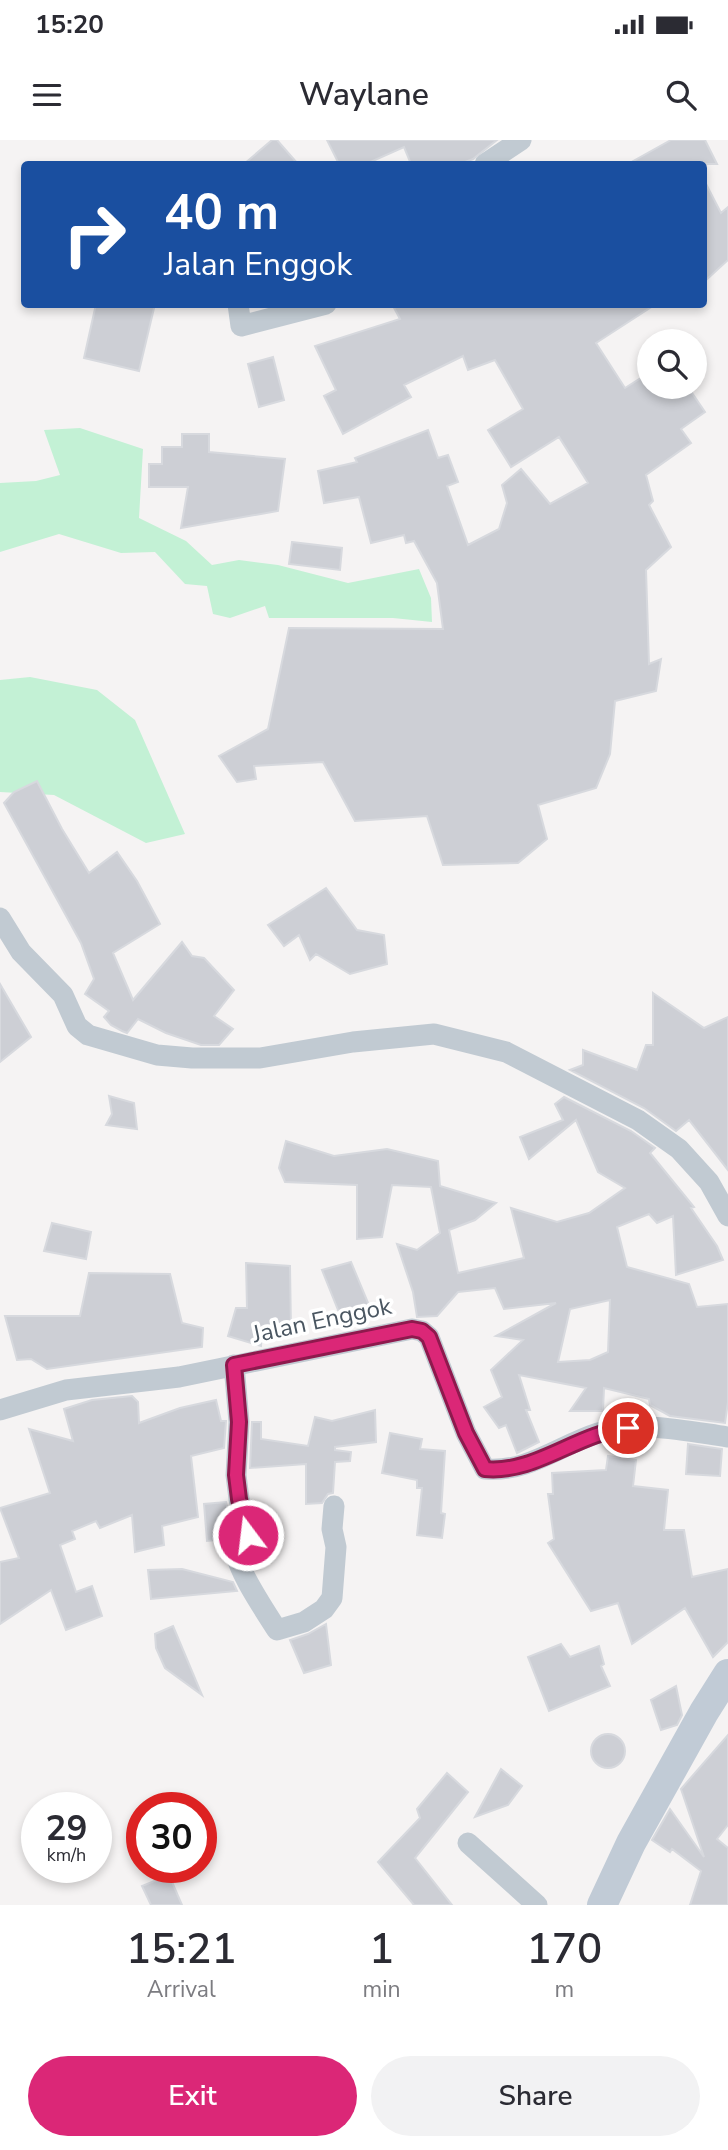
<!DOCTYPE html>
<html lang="en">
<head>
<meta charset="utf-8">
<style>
	body { margin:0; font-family:"Nunito Sans",sans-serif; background:#f2f2f3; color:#2b2b33; height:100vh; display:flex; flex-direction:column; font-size:26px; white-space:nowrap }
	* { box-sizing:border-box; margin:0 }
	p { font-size:23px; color:#7c7c81 }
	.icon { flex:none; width:38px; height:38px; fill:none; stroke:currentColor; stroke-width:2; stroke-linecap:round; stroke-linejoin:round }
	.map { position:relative; height:1765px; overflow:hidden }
	.side { display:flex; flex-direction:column; background:#fff; flex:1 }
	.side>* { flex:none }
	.top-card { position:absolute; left:21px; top:21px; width:686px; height:147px; border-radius:7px; box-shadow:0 4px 10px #0003; background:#1a4fa0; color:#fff; overflow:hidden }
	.controls { position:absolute; left:637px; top:189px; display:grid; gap:14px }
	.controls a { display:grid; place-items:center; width:70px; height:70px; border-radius:50%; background:#fff; box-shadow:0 4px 10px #0003; font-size:35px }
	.speed { position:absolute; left:21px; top:1652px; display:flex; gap:14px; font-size:35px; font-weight:700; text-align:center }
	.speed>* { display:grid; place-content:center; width:91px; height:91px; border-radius:50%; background:#fff; box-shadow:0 4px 10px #0003; line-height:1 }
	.speed small { font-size:18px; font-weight:400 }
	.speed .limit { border:10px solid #d22; background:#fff; color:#111 }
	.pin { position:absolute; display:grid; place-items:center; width:60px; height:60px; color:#fff; margin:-30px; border:4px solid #fff; border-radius:50%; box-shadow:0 2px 7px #0007 }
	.me { position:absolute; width:77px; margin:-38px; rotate:345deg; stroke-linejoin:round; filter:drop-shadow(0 0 5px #0008) }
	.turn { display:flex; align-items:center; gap:24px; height:147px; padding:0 28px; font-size:32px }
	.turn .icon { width:91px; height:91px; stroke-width:2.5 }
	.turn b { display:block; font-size:49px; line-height:60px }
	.eta { display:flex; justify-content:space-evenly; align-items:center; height:119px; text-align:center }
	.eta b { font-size:42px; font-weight:600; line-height:49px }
	.button { display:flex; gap:14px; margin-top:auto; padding:14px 28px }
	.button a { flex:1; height:80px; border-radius:42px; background:#db2777; color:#fff; font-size:28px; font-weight:600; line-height:80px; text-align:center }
	.button a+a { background:#f2f2f3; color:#2b2b33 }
	.status { display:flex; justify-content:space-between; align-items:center; height:49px; padding:0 35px; background:#fff; direction:ltr }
	.status svg { height:19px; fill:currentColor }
	header { display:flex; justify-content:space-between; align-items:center; height:91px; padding:0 28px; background:#fff; font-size:32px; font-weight:600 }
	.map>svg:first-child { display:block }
	.green { fill:#c3f1d5 }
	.building { fill:#cdcfd5; stroke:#d7d9de; stroke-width:2; fill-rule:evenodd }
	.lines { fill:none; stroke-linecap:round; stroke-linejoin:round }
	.street { stroke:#c1cad2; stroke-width:21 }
	.secondary { stroke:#c1cbd6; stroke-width:30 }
	.route-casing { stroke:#8e194d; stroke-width:18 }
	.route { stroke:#db2777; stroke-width:12 }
	.labels { text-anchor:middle; stroke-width:7; stroke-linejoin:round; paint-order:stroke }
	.street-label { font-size:24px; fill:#4a5661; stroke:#fff }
</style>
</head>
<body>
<div class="status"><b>15:20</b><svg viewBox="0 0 49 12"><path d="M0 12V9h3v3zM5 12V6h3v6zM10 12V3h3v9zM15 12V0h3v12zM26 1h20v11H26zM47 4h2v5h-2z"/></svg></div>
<header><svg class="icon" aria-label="menu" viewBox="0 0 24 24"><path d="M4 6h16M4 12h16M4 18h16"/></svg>Waylane<svg class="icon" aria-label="search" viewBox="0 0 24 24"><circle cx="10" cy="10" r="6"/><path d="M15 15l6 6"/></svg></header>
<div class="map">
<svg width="728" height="1765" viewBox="0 0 728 1765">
	<rect width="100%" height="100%" fill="#f5f3f3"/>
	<path class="green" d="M80,288L143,309L139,378L186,401L212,425L239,420L278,425L348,443L419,429L431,458L432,482L393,478H269L265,466L230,478L213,474L207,446L185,444L155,412L121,413L59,394L0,412V343L36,341L60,335L44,290Z
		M30,537L97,550L135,580L185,694L146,703L54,655L0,652V540Z"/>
	<path class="building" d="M272,0H277L298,24H244Z
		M327,0H497L473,19L460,24H411L404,7L366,24H339Z
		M671,0H705L717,24H628Z
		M704,40L721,73L728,67V120L704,142Z
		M96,164H155L139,231L84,218Z
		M392,164H656L596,203L625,248L644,236L649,247H688L705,272L681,289L691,303L646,335L653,361L649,365L671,407L646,430L649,524L661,519L656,551L615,561L610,614L596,648L538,665L547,699L518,723L443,725L427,676L355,681L323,622L254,626L256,639L237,642L219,616L268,589L289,488L443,489L437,443L414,401L406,403L404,395L371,403L359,357L324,363L318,331L357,322L355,318L428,290L438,318L448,315L458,342L447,346L468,405L499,389L507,363L502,345L521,329L550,364L588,343L559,297L511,327L488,290L523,269L495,220L468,230L463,216L404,245L411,257L343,294L324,256L336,250L315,206L400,179Z
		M273,217L284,260L259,267L248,224Z
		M182,294H209V312L285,319L278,371L181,388L188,347H149V324H162V307H182Z
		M292,402L342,408L340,430L289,424Z
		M37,641L62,689L89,733L117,712L137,741L160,784L113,813L133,860L182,802L192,816L204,818L234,850L214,876L233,889L219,905H201L166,893L138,879L127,893L122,891L111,885L104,877L109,871L85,854L94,839L81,803L4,663L14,652Z
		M326,748L357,790L384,795L387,824L350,834L316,814L310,820L299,795L284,806L268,785Z
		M0,844L31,897L0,922Z
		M653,853L704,888L728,877V1030L689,980L676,991L644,968L570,930L583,925V910L637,930L646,905H653Z
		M109,956L134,963L137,989L106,985L112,974Z
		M564,957L631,991L655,1008L650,1013L694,1067L691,1068L717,1106L723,1120L676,1135L673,1076L657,1083L649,1074L617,1087L627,1127L689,1144L697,1167L728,1164V1262L725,1283L670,1276L650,1265L649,1259L604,1248L603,1271H570L586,1248L519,1235L530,1270H526L539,1302L517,1313L506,1285L499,1288L484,1267L502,1257L491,1230L523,1200L496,1196L556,1163L504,1169L495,1148L458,1152L437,1176L417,1177L413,1152L397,1104L417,1110L440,1093L431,1047L392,1045L382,1097L357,1099V1045L285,1042L279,1028L286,1001L334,1016L387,1009L438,1021L440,1046L496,1063L475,1080L449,1090L458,1133L524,1118L511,1068L557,1082L589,1073L625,1048L598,1032L576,980L529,1019L520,997L563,980L555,964ZM610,1160L608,1212L590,1220L558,1222L570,1169Z
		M52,1083L91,1092L86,1119L44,1111Z
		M351,1122L371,1170L340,1175L322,1130Z
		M246,1123L290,1126L291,1191L262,1192L261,1206L228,1196L236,1168H247Z
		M89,1133L170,1134L182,1183L203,1188L202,1207L47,1229L31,1219L17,1220L5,1176H80Z
		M132,1256L138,1262L139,1283L180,1268L216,1260L221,1281H226L224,1308L191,1316L198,1377L162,1386L164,1405L135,1412L132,1375L100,1388L96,1381L72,1391L75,1399L60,1405L76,1452L92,1446L102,1476L66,1490L51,1450L0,1484V1422L19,1418L0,1368L50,1353L29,1289L73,1301L64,1269L92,1260Z
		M375,1270L376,1302L335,1307V1310L351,1312L350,1321L335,1322L333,1353L328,1354L322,1363L306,1364V1324L250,1328L252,1282H261V1299L308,1306L315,1277L332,1281Z
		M390,1293L422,1299L420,1309L445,1311L441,1373L445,1374L442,1398L417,1395L422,1348H417V1340L382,1333Z
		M688,1304L722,1309L720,1336L686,1334Z
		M608,1316L636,1320L633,1346L668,1350L664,1390H684L692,1437L728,1429V1502L713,1517L685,1468L632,1504L618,1463L591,1471L548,1403L554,1399L548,1354H553L552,1333L606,1330Z
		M226,1362L233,1390L226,1399L207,1401L204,1364Z
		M182,1429L233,1442L237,1451L151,1459L148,1430Z
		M326,1484L331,1525L304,1533L290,1500L308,1494Z
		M173,1486L202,1555L165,1528L156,1508L155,1494Z
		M561,1504L570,1517L599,1506L604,1524L601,1526L610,1546L549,1571L528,1517Z
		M676,1546L682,1575L677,1585L661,1590L651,1560Z
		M591 1611a17 17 0 1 1 34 0a17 17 0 1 1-34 0Z
		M728,1595V1685L717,1699L728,1708V1765H690L701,1731L672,1709L670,1712L652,1700L670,1669L704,1717L681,1649Z
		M501,1629L522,1646L508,1665L475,1677Z
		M447,1633L468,1652L415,1718L452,1765H414L378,1722L420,1678L417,1669Z
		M169,1735L182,1765H151L142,1746Z"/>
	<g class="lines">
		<path class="street" d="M485,24L521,0
			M238,164L241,186L326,164
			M0,778L21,812L63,855L77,886L88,895L157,915L192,918H260L353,902L434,894L506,912L638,980L679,1009L709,1042L728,1076
			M234,1225L239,1282L236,1335L239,1359L248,1395C243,1399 236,1405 236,1412C237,1430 267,1474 277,1490L304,1482L324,1469L332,1458L336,1407L332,1389L334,1366
			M0,1270L66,1250L179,1237L412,1189L422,1191L429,1197L466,1293L485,1329C527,1333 560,1305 598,1293C639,1280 686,1291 728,1297
			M468,1703L537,1765"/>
		<path class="secondary" d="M602,1765L631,1703L704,1572L728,1534"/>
	</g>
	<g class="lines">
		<g class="route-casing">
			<path id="route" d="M248,1395L239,1359L236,1335L239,1282L234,1225L412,1189L422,1191L429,1197L466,1293L485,1329C536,1334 578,1292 628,1288"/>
		</g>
		<use href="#route" class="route"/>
	</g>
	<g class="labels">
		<g class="street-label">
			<text transform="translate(322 1180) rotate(-12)" y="8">Jalan Enggok</text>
		</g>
	</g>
</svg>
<div class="controls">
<a><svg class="icon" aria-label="search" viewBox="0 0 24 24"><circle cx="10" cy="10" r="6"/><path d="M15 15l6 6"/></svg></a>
</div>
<div class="speed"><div>29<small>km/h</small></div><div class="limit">30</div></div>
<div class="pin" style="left:628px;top:1288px;background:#d93025"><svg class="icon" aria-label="arrive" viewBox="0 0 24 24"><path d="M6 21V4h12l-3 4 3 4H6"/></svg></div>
<svg class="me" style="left:248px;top:1395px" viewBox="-20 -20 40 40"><circle r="17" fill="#db2777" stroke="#fff" stroke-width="3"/><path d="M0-11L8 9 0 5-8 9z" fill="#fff"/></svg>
<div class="top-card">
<div class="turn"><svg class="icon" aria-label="right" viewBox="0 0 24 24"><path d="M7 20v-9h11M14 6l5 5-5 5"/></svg><div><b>40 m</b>Jalan Enggok</div></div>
</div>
</div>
<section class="side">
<div class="eta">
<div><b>15:21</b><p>Arrival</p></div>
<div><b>1</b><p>min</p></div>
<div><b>170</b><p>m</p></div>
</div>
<div class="button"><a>Exit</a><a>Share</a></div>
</section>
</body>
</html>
